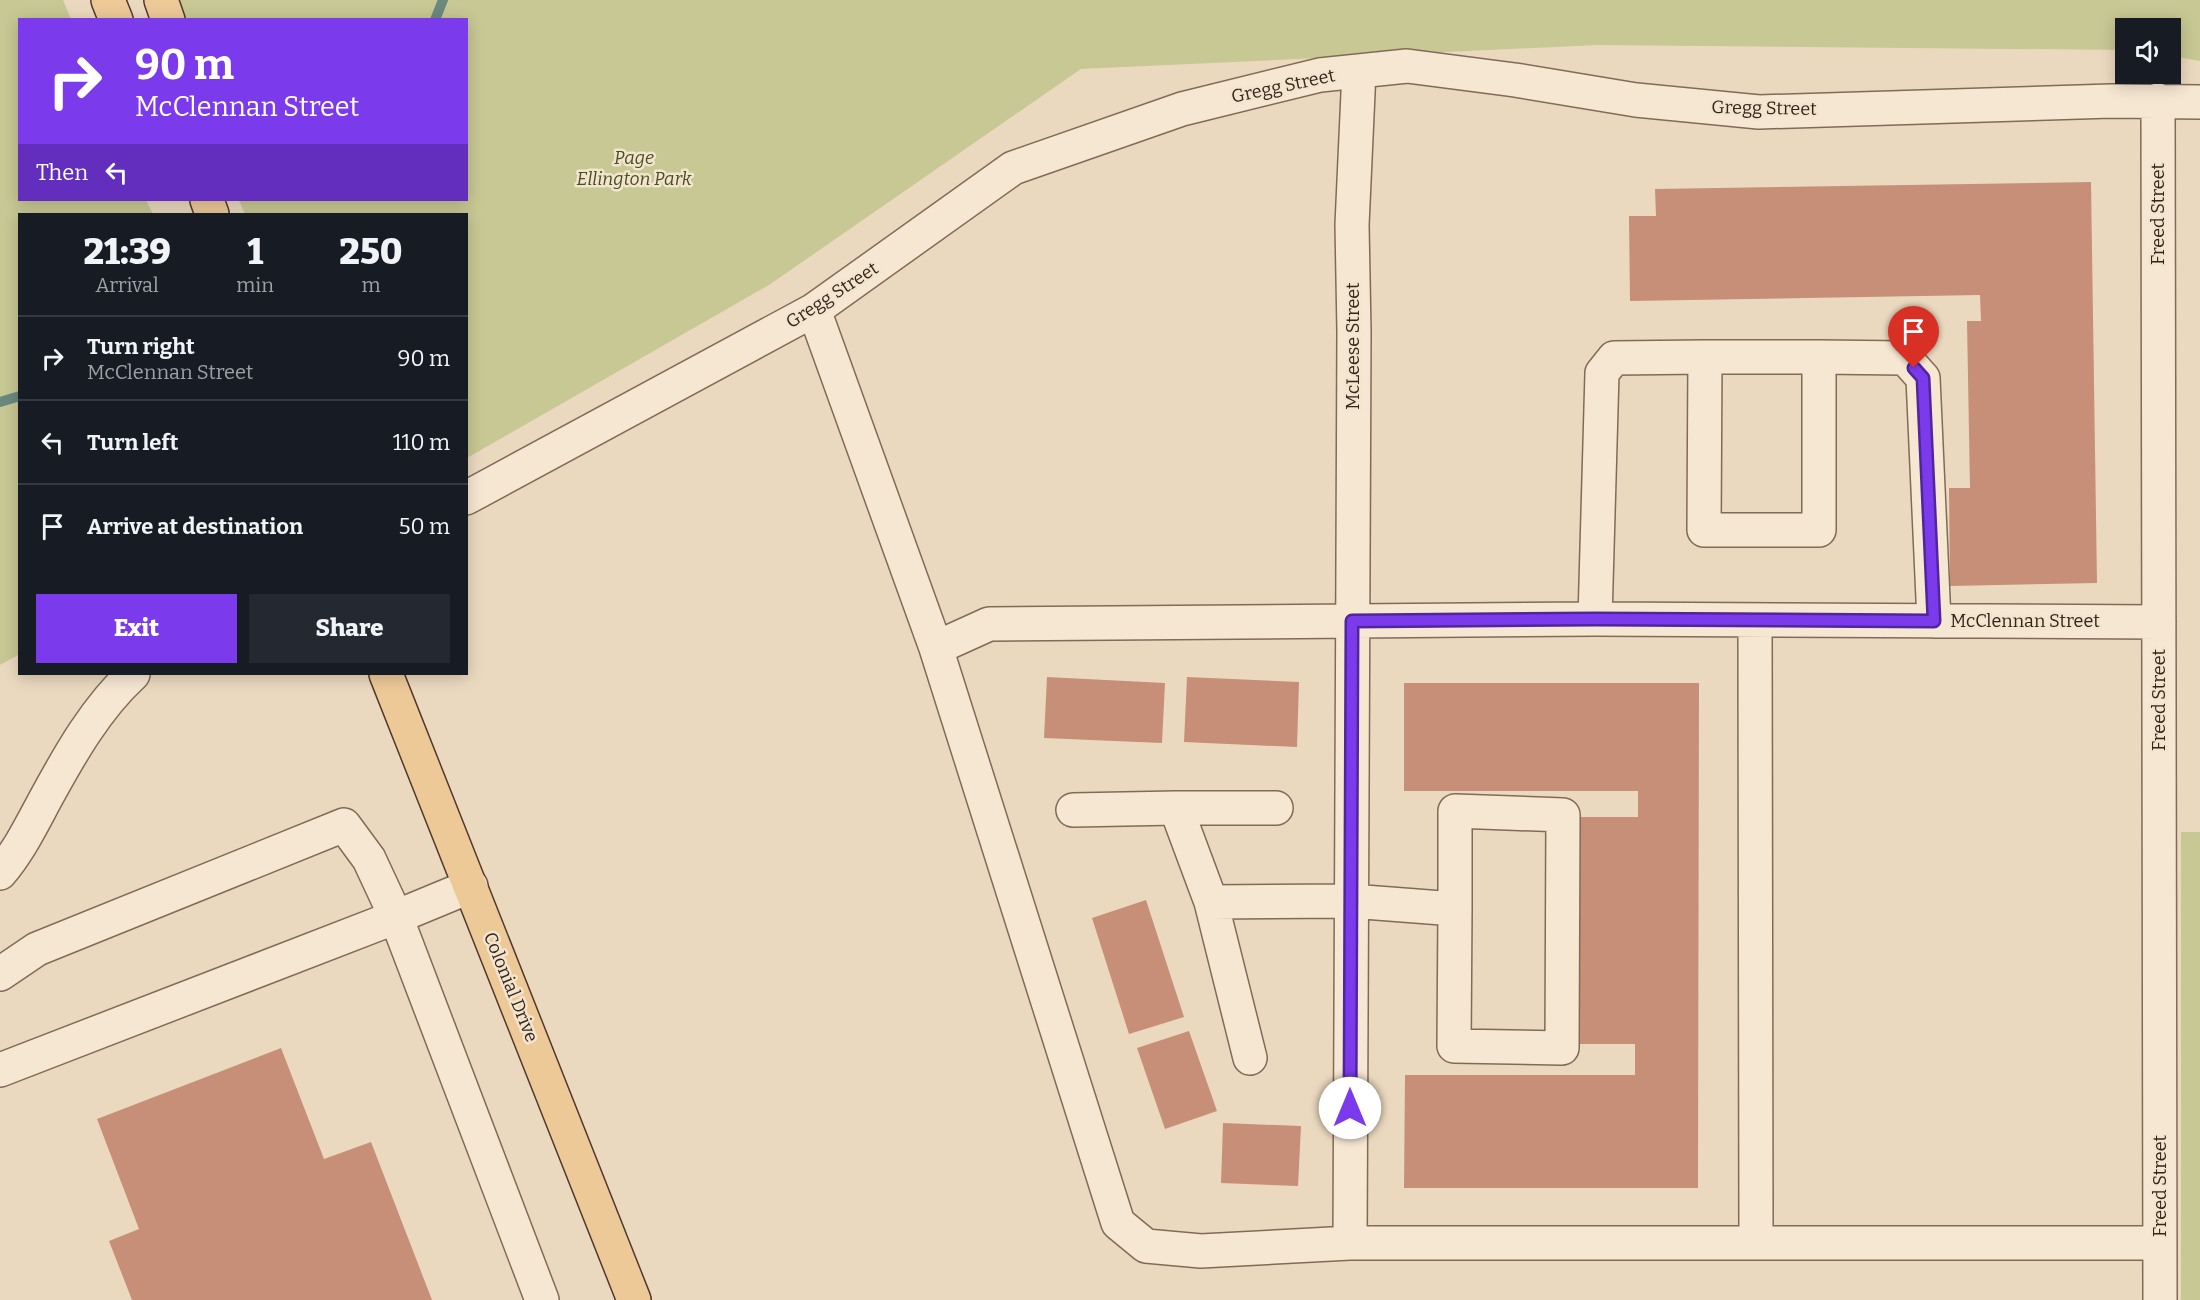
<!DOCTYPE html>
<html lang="en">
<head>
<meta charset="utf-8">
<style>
	body { margin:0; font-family:Bitter,serif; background:#242831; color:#f1f3f6; height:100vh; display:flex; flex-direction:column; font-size:22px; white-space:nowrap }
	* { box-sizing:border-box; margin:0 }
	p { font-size:20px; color:#9ea1a6 }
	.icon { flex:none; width:33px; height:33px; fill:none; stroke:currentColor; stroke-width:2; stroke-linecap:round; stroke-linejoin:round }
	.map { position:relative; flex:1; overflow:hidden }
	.panel { position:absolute; left:18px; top:213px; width:450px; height:462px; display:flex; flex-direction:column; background:#171b24; border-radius:0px; box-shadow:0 3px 15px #0003 }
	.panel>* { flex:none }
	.banner { position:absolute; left:18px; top:18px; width:450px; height:183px; border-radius:0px; box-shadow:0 3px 15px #0003; background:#7c3aed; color:#fff; overflow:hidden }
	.buttons { position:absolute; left:2115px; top:18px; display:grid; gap:12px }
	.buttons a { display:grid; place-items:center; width:66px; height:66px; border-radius:0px; background:#171b24; box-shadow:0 3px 15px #0003; font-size:30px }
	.pin { position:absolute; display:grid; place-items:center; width:51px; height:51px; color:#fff; margin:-62px -26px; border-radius:50% 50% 50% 0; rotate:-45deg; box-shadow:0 0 6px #0007 }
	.pin .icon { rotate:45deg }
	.me { position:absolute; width:66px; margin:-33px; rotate:0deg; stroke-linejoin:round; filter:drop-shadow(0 0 4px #0008) }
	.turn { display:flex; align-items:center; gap:21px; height:126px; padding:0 18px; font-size:27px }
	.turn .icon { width:78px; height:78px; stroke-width:2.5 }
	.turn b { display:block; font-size:42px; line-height:51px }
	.then { display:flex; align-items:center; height:57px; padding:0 18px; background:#0003; gap:12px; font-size:22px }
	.eta { display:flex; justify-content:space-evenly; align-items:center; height:102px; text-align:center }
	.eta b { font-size:36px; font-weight:800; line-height:42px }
	.action { display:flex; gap:12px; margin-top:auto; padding:12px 18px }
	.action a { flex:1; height:69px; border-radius:0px; background:#7c3aed; color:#fff; font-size:24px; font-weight:800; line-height:69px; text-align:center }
	.action a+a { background:#242831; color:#f1f3f6 }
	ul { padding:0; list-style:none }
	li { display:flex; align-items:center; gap:18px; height:84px; padding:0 18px; border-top:2px solid #363941 }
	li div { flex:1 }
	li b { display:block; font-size:22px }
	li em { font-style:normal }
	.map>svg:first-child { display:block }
	.green { fill:#c8c894 }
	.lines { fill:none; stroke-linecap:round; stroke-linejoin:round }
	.stream { stroke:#6a8a7e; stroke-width:10 }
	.building { fill:#c78f77 }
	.minor-casing { stroke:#826a59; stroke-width:36 }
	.major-casing { stroke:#50392d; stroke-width:36 }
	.minor { stroke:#f6e7d2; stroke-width:33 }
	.major { stroke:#edc998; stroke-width:33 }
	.route-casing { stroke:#51269a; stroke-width:15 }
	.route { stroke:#7c3aed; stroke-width:10 }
	.labels { text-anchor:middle; stroke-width:5; stroke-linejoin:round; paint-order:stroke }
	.street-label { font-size:18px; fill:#33251c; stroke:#f3e4ce }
	.park-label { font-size:18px; font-style:italic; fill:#484e24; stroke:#f3e4ce }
</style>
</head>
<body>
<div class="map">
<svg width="2200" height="1300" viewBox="0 0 2200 1300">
	<rect width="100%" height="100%" fill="#ebd9bf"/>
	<path class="green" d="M0,0H63L71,19L20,20V200H146L153,214H20V654L0,665Z
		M164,0H2200V61L2171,56L2170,28H2126L2125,50L1598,45L1081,69L769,285L467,458L466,214H245L239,200H466V20L171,19Z
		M2181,832H2200V1300H2181Z"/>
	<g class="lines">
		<path class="stream" d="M435,20L443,0
			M0,402L20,396"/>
	</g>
	<path class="building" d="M2091,182L2097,583L1950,586L1949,488H1970L1967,321H1981L1980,295L1630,301L1629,216H1656L1655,189Z
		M1047,677L1165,683L1162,743L1044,738Z
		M1187,677L1299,682L1297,747L1184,742Z
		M1404,683H1699L1698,1188H1404L1405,1075H1635V1044H1576L1577,817H1638V791H1404Z
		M1146,900L1184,1017L1129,1034L1092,918Z
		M1189,1031L1217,1111L1165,1129L1137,1048Z
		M281,1048L324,1159L371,1142L432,1300H132L109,1241L139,1229L97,1119Z
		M1223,1123L1301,1126L1298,1186L1221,1183Z"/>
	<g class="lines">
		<g class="minor-casing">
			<path id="minor" d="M2158,100L2160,1300
				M814,310L936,648L1118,1223L1146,1246L1201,1251L1350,1243H2160
				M1705,357H1819V530H1704Z
				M1819,357L1905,358L1923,378L1934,621
				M466,498L814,310L1013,168L1182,109L1320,75L1407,66L1515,80L1636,100L1759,112L2111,101L2200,102
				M1595,619L1602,373L1614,358L1705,357
				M1755,620L1756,1243
				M936,648L989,624L1595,619L2159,622
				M1176,808H1276
				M1073,810L1176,808L1211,902
				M0,873C19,851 32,824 46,798C70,754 96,708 133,674
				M0,974L37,949L344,825L369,859L396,917L542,1300
				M1250,1058L1211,902L1351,901L1455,909L1454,1046L1562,1048L1563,815L1455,811V909
				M0,1070L396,917L471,886
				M1350,1243L1354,331L1352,225L1359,71"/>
		</g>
		<g class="major-casing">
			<path id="major" d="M108,0L116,20
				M161,0L168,20
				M207,200L212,214
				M386,674L634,1300"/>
		</g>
		<use href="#minor" class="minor"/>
		<use href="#major" class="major"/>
	</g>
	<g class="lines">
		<g class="route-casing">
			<path id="route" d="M1350,1108L1352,621L1595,619L1934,621L1923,378L1914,368"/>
		</g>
		<use href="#route" class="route"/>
	</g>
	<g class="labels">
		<g class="street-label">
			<text transform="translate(1283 86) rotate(-12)" y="6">Gregg Street</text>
			<text transform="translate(1764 108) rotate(1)" y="6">Gregg Street</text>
			<text transform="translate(2158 214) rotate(-90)" y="6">Freed Street</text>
			<text transform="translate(832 295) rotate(-33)" y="6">Gregg Street</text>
			<text transform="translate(1353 346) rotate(-90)" y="6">McLeese Street</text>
			<text x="2025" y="627">McClennan Street</text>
			<text transform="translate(2159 700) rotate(-90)" y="6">Freed Street</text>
			<text transform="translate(511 987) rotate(68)" y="6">Colonial Drive</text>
			<text transform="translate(2160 1186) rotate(-90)" y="6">Freed Street</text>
		</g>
		<g class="park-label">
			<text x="634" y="164">Page<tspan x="634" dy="21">Ellington Park</tspan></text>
		</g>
	</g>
</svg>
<div class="buttons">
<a><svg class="icon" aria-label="sound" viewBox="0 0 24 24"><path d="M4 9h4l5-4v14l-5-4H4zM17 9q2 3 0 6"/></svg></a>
</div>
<div class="pin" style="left:1914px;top:368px;background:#d93025"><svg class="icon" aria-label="arrive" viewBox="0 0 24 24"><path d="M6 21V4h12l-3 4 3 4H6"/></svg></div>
<svg class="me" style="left:1350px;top:1108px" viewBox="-20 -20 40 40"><circle r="19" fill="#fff"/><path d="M0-13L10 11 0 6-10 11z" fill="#7c3aed"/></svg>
<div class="banner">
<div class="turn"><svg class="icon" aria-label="right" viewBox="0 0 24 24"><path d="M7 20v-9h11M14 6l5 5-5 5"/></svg><div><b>90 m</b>McClennan Street</div></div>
<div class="then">Then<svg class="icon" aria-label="left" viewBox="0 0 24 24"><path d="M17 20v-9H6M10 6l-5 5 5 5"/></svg></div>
</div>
<section class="panel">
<div class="eta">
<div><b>21:39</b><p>Arrival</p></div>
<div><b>1</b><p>min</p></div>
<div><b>250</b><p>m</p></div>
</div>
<ul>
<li><svg class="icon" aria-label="right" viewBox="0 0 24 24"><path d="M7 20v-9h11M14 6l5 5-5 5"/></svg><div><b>Turn right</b><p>McClennan Street</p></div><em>90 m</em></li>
<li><svg class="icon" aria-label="left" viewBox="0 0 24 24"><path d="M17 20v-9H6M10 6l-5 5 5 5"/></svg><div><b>Turn left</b></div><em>110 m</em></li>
<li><svg class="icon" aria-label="arrive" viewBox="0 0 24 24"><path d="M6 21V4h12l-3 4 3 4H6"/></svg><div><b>Arrive at destination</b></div><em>50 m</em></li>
</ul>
<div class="action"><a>Exit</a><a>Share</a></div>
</section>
</div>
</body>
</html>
